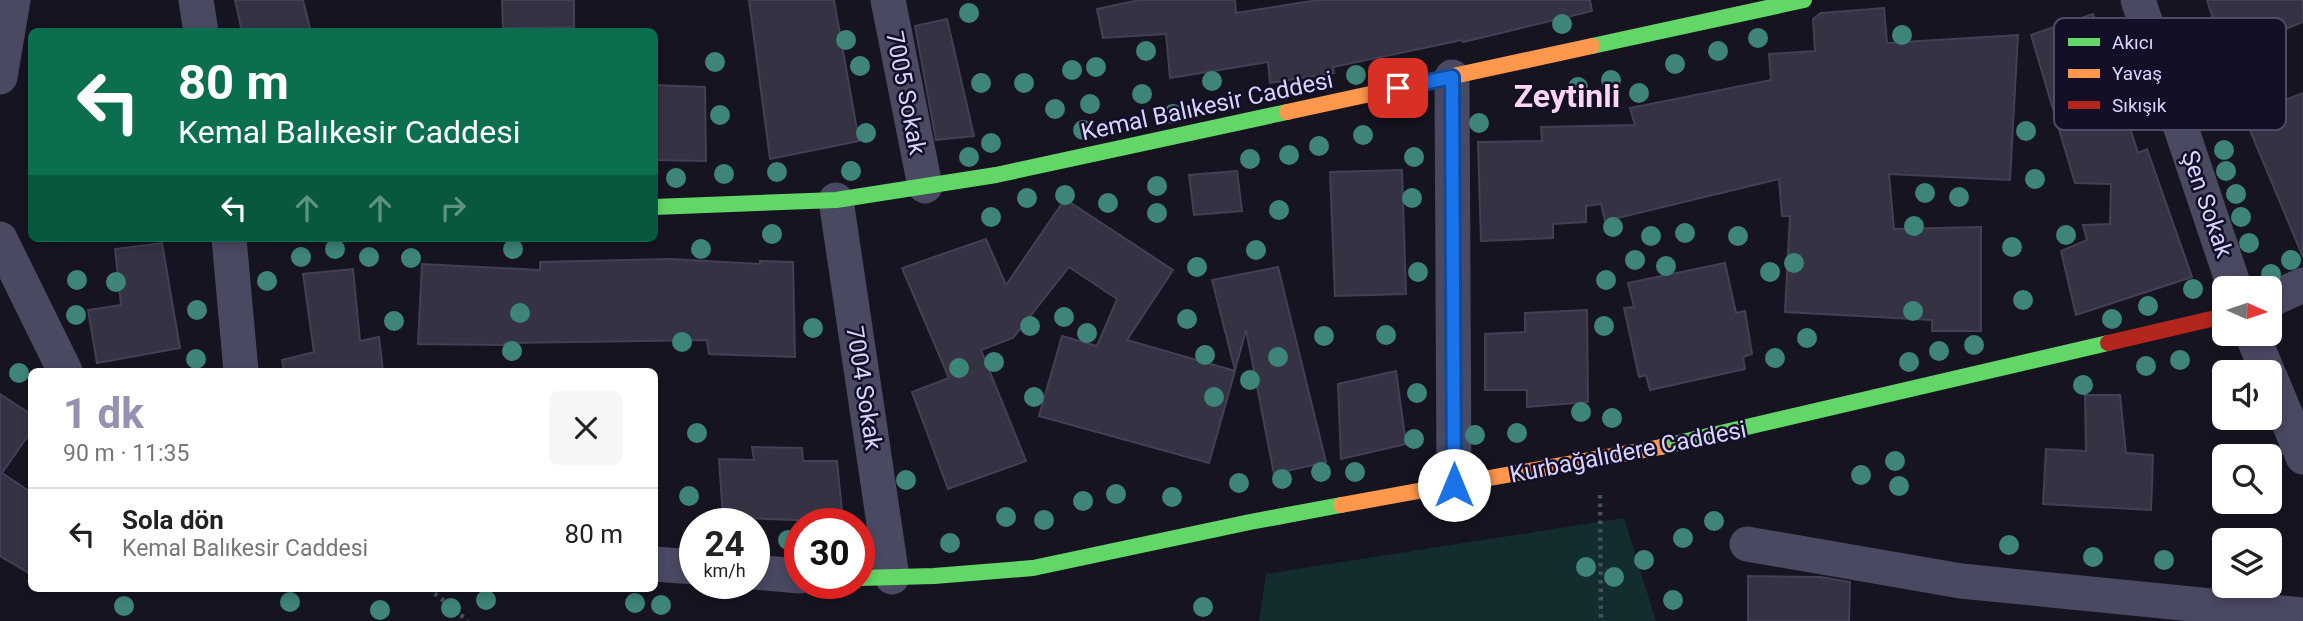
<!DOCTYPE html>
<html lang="tr">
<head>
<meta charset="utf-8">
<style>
	body { margin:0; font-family:Roboto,sans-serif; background:#f6f6f6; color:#222; height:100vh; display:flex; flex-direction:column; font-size:26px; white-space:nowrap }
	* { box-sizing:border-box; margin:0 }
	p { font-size:23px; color:#767676 }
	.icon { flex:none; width:38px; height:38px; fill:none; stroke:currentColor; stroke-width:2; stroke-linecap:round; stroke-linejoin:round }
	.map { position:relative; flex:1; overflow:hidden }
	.drawer { position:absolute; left:28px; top:368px; width:630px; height:224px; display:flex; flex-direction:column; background:#fff; border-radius:10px; box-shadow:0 4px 10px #0003 }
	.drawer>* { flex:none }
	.hud { position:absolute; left:28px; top:28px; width:630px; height:214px; border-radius:10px; box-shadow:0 4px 10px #0003; background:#0b6e4f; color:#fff; overflow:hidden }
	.needle { width:46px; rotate:93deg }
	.tools { position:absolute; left:2212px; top:276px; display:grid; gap:14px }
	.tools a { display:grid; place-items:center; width:70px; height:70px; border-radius:10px; background:#fff; box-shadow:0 4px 10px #0003; font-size:35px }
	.speed { position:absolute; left:679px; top:508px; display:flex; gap:14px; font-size:35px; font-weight:700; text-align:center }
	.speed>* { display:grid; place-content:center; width:91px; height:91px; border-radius:50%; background:#fff; box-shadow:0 4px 10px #0003; line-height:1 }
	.speed small { font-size:18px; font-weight:400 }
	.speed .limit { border:10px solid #d22; background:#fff; color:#111 }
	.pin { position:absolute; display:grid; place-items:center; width:60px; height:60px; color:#fff; margin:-30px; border-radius:14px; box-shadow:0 4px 10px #0006 }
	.me { position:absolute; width:77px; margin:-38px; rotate:0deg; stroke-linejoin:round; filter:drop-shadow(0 0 5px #0008) }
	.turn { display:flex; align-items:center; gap:24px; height:147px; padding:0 35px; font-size:32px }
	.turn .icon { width:91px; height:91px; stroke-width:2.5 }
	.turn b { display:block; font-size:49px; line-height:60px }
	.lanes { display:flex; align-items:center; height:66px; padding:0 35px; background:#0003; justify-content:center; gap:35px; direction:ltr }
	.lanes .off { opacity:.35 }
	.round { display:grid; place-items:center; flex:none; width:74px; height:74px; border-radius:10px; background:#f6f6f6 }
	.overview { display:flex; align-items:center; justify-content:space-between; height:119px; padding:0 35px }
	h1 { font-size:42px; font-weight:700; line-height:52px; color:#9591b1 }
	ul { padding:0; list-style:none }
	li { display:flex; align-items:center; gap:21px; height:91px; padding:0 35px; border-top:2px solid #e0e0e0 }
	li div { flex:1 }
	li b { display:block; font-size:26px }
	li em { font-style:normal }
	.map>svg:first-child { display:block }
	.green { fill:#132c2d }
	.building { fill:#343243; stroke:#433f54; stroke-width:2 }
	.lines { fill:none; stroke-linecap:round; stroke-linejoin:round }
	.path { stroke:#44505f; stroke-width:4.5; stroke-dasharray:3.5 5; stroke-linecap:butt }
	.street { stroke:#4a4962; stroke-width:35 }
	.fast { stroke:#63d668; stroke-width:16 }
	.slow { stroke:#ff974d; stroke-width:16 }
	.jam { stroke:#b3261e; stroke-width:16 }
	.tree { fill:#3e8478 }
	.route-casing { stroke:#114b97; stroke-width:18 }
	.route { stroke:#1a73e8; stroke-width:12 }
	.labels { text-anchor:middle; stroke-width:5; stroke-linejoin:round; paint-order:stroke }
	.street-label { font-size:24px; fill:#d9d4ff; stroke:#130f26 }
	.district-label { font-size:32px; font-weight:bold; fill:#ffd6f0; stroke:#130f26 }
	.key { fill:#130f26; stroke:#4e4a67; stroke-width:2 }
	.key-label { font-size:19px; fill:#d9d4ff }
</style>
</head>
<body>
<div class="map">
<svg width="2303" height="621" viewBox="0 0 2303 621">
	<rect width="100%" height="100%" fill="#161421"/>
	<path class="green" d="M1624,518L1656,621H1259L1266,574Z"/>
	<path class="building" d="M235,0H303L311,32H242Z
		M502,0H574V27L503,28Z
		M749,0H834L859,141L770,159Z
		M1139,0H1235L1236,13L1318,0H1590L1592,11L1463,42L1462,40L1333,67L1334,73L1270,83L1268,62L1170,78L1166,34L1103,38L1097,9Z
		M2207,0H2303V22L2224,54Z
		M1884,8L1887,43L2018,35L2010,180L1889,174L1894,229L1981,227V331H1932V320L1785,312L1790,216H1782L1779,179L1605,221L1601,204L1586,206V222L1553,224V238L1481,241L1478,142L1542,141L1541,127L1635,125L1630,108L1771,80L1769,54L1815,51L1813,19L1821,13Z
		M2093,14L2138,153L2147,149L2192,277L2076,315L2061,251L2087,240L2083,225L2110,224L2111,184L2075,183L2031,35Z
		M947,19L974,136L936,140L915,26Z
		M654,85L705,87L706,161L654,160Z
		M2303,93V257L2244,116Z
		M1402,170L1406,294L1335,296L1330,172Z
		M1237,171L1242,211L1194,215L1189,175Z
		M1065,199L1173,270L1127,340L1235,371L1209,463L1039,416L1062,336L1097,346L1117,299L1069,267L1013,338L981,350L1026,461L948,489L912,392L949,378L902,268L986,239L1006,285Z
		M162,243L180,348L97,363L88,310L121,305L115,249Z
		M670,259L760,264V261L793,262L795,357L709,354L707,340L504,343V345L418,344L422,264L540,270V262Z
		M1725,263L1736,313L1745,311L1752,354L1743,357L1745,369L1650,390L1646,375L1639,377L1624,308L1634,307L1628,283Z
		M1278,267L1326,462L1274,474L1246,330L1235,370L1212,280Z
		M353,269L360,341L379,337L383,371H284L282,360L314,352L303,274Z
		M1587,310L1588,402L1527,407V390H1485V334L1525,332V313Z
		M1396,371L1406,444L1341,459L1338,384Z
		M0,394L32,415V430L2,473L32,493V575L0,556Z
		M2085,395H2120L2126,453L2153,455L2151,510L2043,504L2046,449L2086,451Z
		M752,447L802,448L803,461H837L843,522L723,517L719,459L754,460Z
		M1748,576L1821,577L1850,582L1849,621H1748Z"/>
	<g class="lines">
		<path class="path" d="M1600,495L1601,621
			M428,588L468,621"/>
		<path class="street" d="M196,0L201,32
			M888,0L925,186
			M2138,0L2235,289
			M0,77L13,0
			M1452,77L1454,485
			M836,200L892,577
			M229,238L241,371
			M0,239L65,371
			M2270,300L2303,285
			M2252,334L2268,373
			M2270,377L2303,457
			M1747,544L1961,581L2303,615
			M654,564L695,567
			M754,572L800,576"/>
		<path class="fast" d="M1592,46L1804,0
			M654,207L836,200L996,175L1287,112
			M1661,447L2108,343
			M859,578L934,576L1033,568L1250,522L1341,505"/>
		<path class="slow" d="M1287,112L1592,46
			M1341,505L1661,447"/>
		<path class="jam" d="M2108,343L2224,316"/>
	</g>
	<g class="tree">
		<circle cx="969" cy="13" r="10"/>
		<circle cx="1562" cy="24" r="10"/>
		<circle cx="1902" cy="35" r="10"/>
		<circle cx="1758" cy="38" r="10"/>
		<circle cx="846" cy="40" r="10"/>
		<circle cx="1146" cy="51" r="10"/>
		<circle cx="1718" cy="51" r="10"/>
		<circle cx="715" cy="62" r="10"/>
		<circle cx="1675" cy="64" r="10"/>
		<circle cx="860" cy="66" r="10"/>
		<circle cx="1096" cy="67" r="10"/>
		<circle cx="1072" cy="70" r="10"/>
		<circle cx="1356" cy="75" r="10"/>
		<circle cx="1611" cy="80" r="10"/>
		<circle cx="1212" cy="81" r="10"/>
		<circle cx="981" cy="83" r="10"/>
		<circle cx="1024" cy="83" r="10"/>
		<circle cx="1578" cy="87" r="10"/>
		<circle cx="1639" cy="93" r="10"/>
		<circle cx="1142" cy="94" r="10"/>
		<circle cx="1090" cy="104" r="10"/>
		<circle cx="1055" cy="109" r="10"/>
		<circle cx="1173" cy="114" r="10"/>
		<circle cx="720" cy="115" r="10"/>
		<circle cx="1479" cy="123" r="10"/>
		<circle cx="1083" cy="130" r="10"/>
		<circle cx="2026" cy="131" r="10"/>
		<circle cx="866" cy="133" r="10"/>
		<circle cx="1363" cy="135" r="10"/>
		<circle cx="991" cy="143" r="10"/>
		<circle cx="1319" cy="146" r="10"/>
		<circle cx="2224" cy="150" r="10"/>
		<circle cx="1289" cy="155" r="10"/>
		<circle cx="969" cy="157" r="10"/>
		<circle cx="1414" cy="157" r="10"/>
		<circle cx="1250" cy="159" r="10"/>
		<circle cx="851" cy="171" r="10"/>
		<circle cx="2226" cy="171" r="10"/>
		<circle cx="777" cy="172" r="10"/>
		<circle cx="724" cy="174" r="10"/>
		<circle cx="676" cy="178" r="10"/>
		<circle cx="2035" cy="179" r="10"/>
		<circle cx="1157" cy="186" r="10"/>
		<circle cx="1925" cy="193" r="10"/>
		<circle cx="2236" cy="194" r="10"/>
		<circle cx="1065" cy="195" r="10"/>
		<circle cx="1959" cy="197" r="10"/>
		<circle cx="1027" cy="198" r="10"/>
		<circle cx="1412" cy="198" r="10"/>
		<circle cx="1108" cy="203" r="10"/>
		<circle cx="1279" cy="210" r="10"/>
		<circle cx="1157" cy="213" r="10"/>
		<circle cx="991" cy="217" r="10"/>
		<circle cx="2241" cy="217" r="10"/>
		<circle cx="1914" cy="226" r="10"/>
		<circle cx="1613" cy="227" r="10"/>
		<circle cx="1685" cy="233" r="10"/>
		<circle cx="772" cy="234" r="10"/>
		<circle cx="2066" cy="235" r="10"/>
		<circle cx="1651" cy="236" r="10"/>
		<circle cx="1738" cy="236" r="10"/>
		<circle cx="2249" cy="243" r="10"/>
		<circle cx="2012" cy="247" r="10"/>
		<circle cx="335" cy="249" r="10"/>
		<circle cx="513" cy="249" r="10"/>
		<circle cx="701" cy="249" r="10"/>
		<circle cx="1256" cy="250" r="10"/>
		<circle cx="301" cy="257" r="10"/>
		<circle cx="369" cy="257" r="10"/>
		<circle cx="411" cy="258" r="10"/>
		<circle cx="1635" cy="260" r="10"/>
		<circle cx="2291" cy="260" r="10"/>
		<circle cx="1794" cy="263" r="10"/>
		<circle cx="1666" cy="266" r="10"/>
		<circle cx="1197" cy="267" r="10"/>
		<circle cx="1418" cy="272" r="10"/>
		<circle cx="1770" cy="272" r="10"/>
		<circle cx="2271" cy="274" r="10"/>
		<circle cx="77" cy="280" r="10"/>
		<circle cx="1606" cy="280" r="10"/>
		<circle cx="267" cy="281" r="10"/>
		<circle cx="116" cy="282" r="10"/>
		<circle cx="2193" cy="289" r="10"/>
		<circle cx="2023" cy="300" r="10"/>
		<circle cx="2148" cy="306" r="10"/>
		<circle cx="197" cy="310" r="10"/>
		<circle cx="1913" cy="311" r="10"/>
		<circle cx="520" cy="313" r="10"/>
		<circle cx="76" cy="315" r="10"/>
		<circle cx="1064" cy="317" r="10"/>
		<circle cx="1187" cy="319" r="10"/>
		<circle cx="2112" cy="319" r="10"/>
		<circle cx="394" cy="321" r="10"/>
		<circle cx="1030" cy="326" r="10"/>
		<circle cx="1604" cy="326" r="10"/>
		<circle cx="813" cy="328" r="10"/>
		<circle cx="1087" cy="333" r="10"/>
		<circle cx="1386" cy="335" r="10"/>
		<circle cx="1324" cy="336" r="10"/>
		<circle cx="1807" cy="338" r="10"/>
		<circle cx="682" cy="342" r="10"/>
		<circle cx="1974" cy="345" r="10"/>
		<circle cx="512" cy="351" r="10"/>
		<circle cx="1939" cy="351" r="10"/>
		<circle cx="1205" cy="355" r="10"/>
		<circle cx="1278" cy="357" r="10"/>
		<circle cx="1775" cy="358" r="10"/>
		<circle cx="196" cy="359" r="10"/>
		<circle cx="2180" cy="360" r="10"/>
		<circle cx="994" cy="362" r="10"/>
		<circle cx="1909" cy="362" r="10"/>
		<circle cx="2146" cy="366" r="10"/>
		<circle cx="959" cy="368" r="10"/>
		<circle cx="19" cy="373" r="10"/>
		<circle cx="1250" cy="380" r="10"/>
		<circle cx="2083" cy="385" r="10"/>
		<circle cx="1417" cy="393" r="10"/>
		<circle cx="1034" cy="397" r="10"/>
		<circle cx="1214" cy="397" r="10"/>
		<circle cx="1581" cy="412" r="10"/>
		<circle cx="1612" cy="418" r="10"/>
		<circle cx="697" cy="433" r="10"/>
		<circle cx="1517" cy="433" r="10"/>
		<circle cx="1475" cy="435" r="10"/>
		<circle cx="1414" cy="439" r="10"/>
		<circle cx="1895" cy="461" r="10"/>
		<circle cx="1321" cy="472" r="10"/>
		<circle cx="1355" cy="472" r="10"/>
		<circle cx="1861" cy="475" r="10"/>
		<circle cx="1282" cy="479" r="10"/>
		<circle cx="906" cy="480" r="10"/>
		<circle cx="1239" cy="483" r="10"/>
		<circle cx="1899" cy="486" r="10"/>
		<circle cx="1116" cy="494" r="10"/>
		<circle cx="689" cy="496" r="10"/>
		<circle cx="1172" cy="497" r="10"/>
		<circle cx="1083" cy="501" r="10"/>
		<circle cx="1006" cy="517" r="10"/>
		<circle cx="1044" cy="520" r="10"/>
		<circle cx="1714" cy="521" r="10"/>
		<circle cx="1683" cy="538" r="10"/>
		<circle cx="788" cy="540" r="10"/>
		<circle cx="950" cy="543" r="10"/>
		<circle cx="2009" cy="545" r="10"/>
		<circle cx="2093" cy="557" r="10"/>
		<circle cx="1644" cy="560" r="10"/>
		<circle cx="2164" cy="560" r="10"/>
		<circle cx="1586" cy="567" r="10"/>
		<circle cx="1614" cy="577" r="10"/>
		<circle cx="486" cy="600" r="10"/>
		<circle cx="1673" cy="600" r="10"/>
		<circle cx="290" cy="602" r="10"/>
		<circle cx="635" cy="603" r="10"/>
		<circle cx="661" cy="605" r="10"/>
		<circle cx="124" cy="606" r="10"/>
		<circle cx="1203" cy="607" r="10"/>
		<circle cx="451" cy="608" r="10"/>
		<circle cx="380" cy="610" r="10"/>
	</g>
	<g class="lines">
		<g class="route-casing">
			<path id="route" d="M1398,88L1452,77L1454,485"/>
		</g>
		<use href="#route" class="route"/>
	</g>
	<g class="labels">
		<g class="street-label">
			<text transform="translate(906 93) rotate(79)" y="8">7005 Sokak</text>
			<text transform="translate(1207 106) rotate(-12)" y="8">Kemal Balıkesir Caddesi</text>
			<text transform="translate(2207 204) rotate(71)" y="8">Şen Sokak</text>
			<text transform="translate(864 388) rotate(81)" y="8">7004 Sokak</text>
			<text transform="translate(1628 452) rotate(-11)" y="8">Kurbağalıdere Caddesi</text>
		</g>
		<g class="district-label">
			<text x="1567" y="107">Zeytinli</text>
		</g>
	</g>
	<rect x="2054" y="18" width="232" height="112" rx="10" class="key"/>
	<rect x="2068" y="38" width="32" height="8" fill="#63d668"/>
	<rect x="2068" y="69" width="32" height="9" fill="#ff974d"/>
	<rect x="2068" y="101" width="32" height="8" fill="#b3261e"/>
	<g class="key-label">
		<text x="2112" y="49">Akıcı</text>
		<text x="2112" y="80">Yavaş</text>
		<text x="2112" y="112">Sıkışık</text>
	</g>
</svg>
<div class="tools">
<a><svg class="needle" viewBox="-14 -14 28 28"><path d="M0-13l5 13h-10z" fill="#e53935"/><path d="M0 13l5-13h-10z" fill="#767676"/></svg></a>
<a><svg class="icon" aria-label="sound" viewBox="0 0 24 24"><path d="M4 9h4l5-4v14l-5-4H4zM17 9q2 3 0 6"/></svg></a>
<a><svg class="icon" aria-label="search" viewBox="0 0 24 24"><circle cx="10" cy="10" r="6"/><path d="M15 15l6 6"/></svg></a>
<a><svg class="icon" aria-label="layers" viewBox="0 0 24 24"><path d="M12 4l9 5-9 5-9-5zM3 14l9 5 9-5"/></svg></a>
</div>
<div class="speed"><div>24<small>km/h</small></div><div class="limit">30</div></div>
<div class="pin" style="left:1398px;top:88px;background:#d93025"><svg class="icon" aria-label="arrive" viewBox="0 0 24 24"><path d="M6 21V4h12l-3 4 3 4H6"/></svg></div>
<svg class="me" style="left:1454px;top:485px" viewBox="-20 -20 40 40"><circle r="19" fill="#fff"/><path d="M0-13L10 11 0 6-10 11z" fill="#1a73e8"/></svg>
<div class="hud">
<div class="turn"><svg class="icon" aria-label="left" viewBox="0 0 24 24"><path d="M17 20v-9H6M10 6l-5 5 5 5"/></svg><div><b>80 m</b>Kemal Balıkesir Caddesi</div></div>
<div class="lanes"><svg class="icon" aria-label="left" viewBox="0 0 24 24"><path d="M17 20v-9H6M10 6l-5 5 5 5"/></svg><svg class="icon off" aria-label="ahead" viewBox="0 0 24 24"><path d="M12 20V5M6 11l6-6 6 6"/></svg><svg class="icon off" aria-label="ahead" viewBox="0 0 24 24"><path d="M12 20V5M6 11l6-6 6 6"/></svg><svg class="icon off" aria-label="right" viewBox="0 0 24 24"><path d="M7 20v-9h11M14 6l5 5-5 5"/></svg></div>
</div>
<section class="drawer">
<div class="overview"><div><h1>1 dk</h1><p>90 m · 11:35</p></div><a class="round"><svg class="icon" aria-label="close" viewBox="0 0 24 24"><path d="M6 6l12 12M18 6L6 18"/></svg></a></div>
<ul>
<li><svg class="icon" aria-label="left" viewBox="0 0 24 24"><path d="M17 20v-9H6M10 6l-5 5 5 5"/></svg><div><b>Sola dön</b><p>Kemal Balıkesir Caddesi</p></div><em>80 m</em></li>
</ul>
</section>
</div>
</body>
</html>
